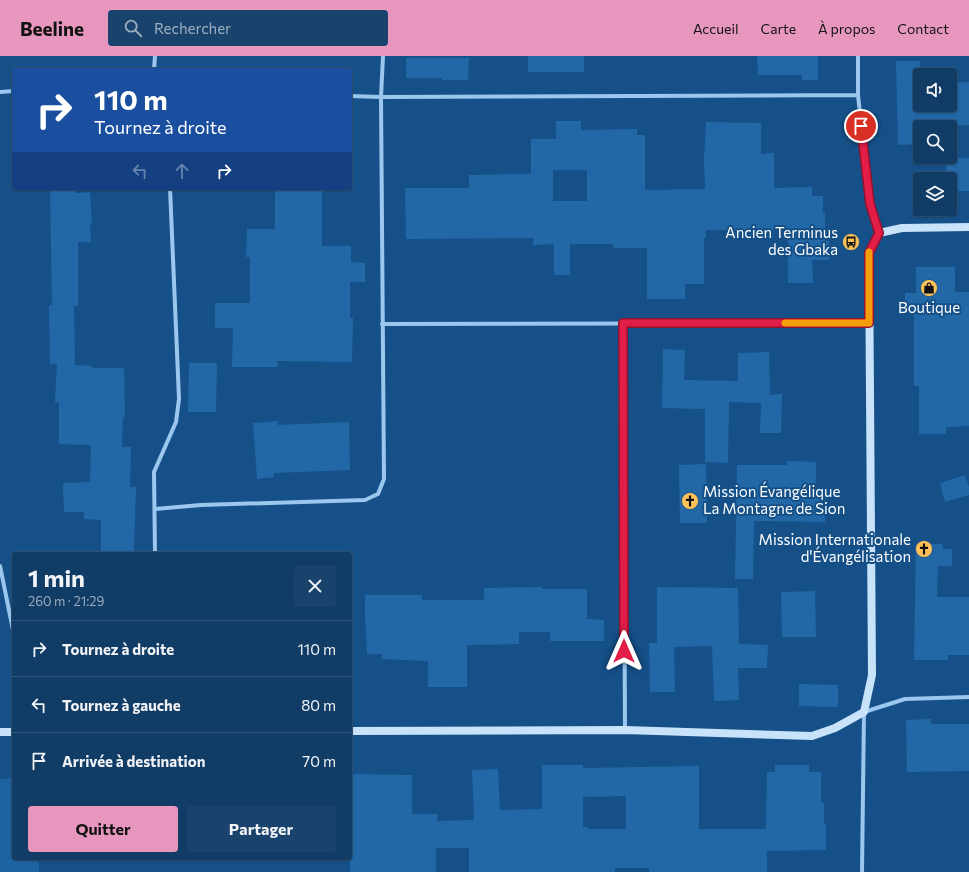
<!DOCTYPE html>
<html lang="fr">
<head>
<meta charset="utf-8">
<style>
	body { margin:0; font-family:Commissioner,sans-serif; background:#19436c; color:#f1f3f6; height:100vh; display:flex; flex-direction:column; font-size:15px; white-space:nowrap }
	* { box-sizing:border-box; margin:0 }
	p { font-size:13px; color:#9cadbf }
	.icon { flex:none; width:22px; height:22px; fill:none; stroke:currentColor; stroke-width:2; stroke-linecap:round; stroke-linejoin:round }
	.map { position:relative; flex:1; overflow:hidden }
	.side { position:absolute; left:12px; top:496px; width:340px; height:308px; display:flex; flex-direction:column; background:#103c66; border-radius:4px; box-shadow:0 1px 3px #0004,0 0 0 1px #30567a }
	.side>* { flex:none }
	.guide { position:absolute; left:12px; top:12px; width:340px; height:122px; border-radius:4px; box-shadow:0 1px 3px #0004,0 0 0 1px #30567a; background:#1a4fa0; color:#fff; overflow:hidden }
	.controls { position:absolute; left:913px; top:12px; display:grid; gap:8px }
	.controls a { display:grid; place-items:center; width:44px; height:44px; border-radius:4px; background:#103c66; box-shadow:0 1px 3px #0004,0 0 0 1px #30567a; font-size:20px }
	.pin { position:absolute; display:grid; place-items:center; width:34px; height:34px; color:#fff; margin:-17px; border:2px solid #fff; border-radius:50%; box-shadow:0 1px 4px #0007 }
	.me { position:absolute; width:44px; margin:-22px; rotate:0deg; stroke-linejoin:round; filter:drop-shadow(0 0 3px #0008) }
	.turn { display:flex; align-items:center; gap:14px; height:84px; padding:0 16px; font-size:18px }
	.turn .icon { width:52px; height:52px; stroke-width:2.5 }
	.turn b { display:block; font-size:28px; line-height:34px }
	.lanes { display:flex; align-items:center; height:38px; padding:0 16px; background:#0003; justify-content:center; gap:20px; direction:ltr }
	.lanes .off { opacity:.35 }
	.round { display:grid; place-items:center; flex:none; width:42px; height:42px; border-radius:4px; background:#19436c }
	.headline { display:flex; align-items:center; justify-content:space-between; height:68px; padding:0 16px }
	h1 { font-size:24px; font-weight:700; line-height:30px }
	.primary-button { display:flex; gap:8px; margin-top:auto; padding:8px 16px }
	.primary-button a { flex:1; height:46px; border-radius:4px; background:#e797bd; color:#111; font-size:16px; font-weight:700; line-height:46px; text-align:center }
	.primary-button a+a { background:#19436c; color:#f1f3f6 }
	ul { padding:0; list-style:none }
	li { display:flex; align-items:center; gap:12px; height:56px; padding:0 16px; border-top:1px solid #30567a }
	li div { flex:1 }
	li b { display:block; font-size:15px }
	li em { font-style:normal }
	header { display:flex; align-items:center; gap:24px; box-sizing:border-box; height:56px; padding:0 20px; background:#e797bd; color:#111 }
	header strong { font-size:19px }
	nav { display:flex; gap:22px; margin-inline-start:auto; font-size:14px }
	.search { width:280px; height:36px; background:#19436c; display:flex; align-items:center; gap:10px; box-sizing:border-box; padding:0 14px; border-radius:4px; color:#9cadbf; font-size:15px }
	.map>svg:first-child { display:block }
	.green { fill:#1d63a2 }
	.building { fill:#2268a7; fill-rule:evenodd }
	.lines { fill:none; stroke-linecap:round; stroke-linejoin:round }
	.street { stroke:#9bc7ef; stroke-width:4 }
	.secondary { stroke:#c8e2fa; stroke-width:8 }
	.route-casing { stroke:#92132f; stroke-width:10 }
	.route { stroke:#e11d48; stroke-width:7 }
	.slow { stroke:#f59e0b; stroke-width:7 }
	.labels { text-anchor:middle; stroke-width:4; stroke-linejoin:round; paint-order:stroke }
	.poi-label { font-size:15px; fill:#fff; stroke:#155088; text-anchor:end }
</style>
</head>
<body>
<header>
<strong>Beeline</strong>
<div class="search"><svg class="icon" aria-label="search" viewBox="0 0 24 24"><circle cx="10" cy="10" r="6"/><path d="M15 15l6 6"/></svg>Rechercher</div>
<nav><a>Accueil</a><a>Carte</a><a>À propos</a><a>Contact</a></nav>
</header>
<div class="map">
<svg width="969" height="816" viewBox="0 0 969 816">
	<rect width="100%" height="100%" fill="#155088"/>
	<path class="green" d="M14,722V802H39V816H0V723Z"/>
	<path class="building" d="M528,0H584V16H528Z
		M757,0H818V24H802V19H758Z
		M406,2H469L468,24H442V22H406Z
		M896,5H920V49H951V27L969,26V69L920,71V88L898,89Z
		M556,65H581V74L637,73V79H645V134L705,133L704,103L706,66L761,67V98L774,97V132L812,131V140H823V157H825V185H829V204H812L813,227H788V179H784V174H706V182H704V228H685V243H647V192H613V188H570V219H554V188L533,189V182L406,183L405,132H469V119L531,118V83H556ZM553,114H587V145H553Z
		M946,102H969V135H950V123H946Z
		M50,132H76V137L90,136L92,168H90L91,186H78V250H74L75,309L92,310V312H124L125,361H123L122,391H131L130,431H136L134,498H101V464L84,463V456H64L63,427L90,426L91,389L59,388V346H55L57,308H50L49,249H52Z
		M275,132H322V190H351V206L365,207V226H350V262H353L352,306L277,305L278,311H232L233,272H215V247H250V201H246L247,173H275Z
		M916,211H955V236H969V370L946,371V378H919V330H914V254H905V237H916Z
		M663,293L685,294L684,324L738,325V297L769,296L770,339L782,338L781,377H760L761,347L729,346L728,407L705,406V353L662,352Z
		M189,307H217L216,356H188Z
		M278,365V369L349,366L350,414L274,417V421L257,423L253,367Z
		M787,405L816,406V439L825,440V466L754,465L753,523H735L737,409H787Z
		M706,408L707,467H680L679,409Z
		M965,419L969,431V439L945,446L940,427Z
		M916,488H943V493H952V510H938L937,541H969V599H948V604H914Z
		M542,531V533H587V563L604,564V585H550V576H519V588L467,589V631H428V605L382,603V598H367L365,560V539H422V544H484V532Z
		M657,531L738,532L739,588L768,589L767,612H738L739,644L714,645L712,590L674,591L675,636H650L649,587H657Z
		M815,535L816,581H782L781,536Z
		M799,628L838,629V651L799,650Z
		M931,663V668H969V715L907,716L906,664Z
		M542,709H583V712L699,710V773H766L767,716H775V709H809V716H821V747H824V768H826V794L767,795V816H649V812H615V816H469V792H436V816H350V798H352V752H350V718L412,719V758H437V765L474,764L472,714L498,713L500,754L542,753ZM626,740V773H588V771H583V741Z"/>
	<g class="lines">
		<path class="street" d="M858,0V39L870,148L879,177
			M154,14L155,0
			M0,36L14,35
			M350,40L381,41L858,39
			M623,267L625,674
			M382,268L869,267
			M155,453L201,449L365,444L378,438L384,423L381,41L383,0
			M155,498L154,416L176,366L179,343L170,132
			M0,510L14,579
			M862,816L864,656L905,643L969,641"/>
		<path class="secondary" d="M350,675L625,674L812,680L835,672L864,656L872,619L869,197L879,177L902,172L969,171
			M0,676H14"/>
	</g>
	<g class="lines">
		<g class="route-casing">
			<path id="route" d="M624,595L623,267H869V197L879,177L870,148L861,70"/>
		</g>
		<use href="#route" class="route"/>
		<path class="slow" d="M785,267H869V196"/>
	</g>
	<defs>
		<g id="bus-disc" transform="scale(0.9)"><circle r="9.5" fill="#ffc259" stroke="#155088"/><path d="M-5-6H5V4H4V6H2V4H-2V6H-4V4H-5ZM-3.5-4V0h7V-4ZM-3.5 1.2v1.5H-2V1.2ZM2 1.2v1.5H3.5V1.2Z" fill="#111"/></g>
		<g id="shop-disc" transform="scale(0.9)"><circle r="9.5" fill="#ffc259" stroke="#155088"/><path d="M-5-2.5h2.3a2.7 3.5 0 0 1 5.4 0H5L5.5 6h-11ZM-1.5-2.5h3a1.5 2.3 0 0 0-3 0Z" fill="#111"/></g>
		<g id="church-disc" transform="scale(0.9)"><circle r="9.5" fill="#ffc259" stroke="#155088"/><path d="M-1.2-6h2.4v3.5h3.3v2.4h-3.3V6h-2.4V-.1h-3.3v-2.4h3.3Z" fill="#111"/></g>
	</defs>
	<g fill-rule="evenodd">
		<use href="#bus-disc" x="851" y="186"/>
		<use href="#shop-disc" x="929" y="232"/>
		<use href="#church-disc" x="690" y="445"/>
		<use href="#church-disc" x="924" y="493"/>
	</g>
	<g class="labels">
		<g class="poi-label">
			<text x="838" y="182">Ancien Terminus<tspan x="838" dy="17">des Gbaka</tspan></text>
			<text x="929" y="257" text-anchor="middle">Boutique</text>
			<text x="703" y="441" text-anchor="start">Mission Évangélique<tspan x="703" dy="17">La Montagne de Sion</tspan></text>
			<text x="911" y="489">Mission Internationale<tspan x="911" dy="17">d'Évangélisation</tspan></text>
		</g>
	</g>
</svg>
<div class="controls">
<a><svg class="icon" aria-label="sound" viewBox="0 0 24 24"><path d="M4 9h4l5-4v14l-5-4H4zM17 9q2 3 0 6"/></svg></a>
<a><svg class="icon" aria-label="search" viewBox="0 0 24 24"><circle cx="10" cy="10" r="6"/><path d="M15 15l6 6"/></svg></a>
<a><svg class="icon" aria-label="layers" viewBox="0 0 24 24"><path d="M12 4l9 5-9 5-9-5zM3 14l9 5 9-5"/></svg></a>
</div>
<div class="pin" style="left:861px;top:70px;background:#d93025"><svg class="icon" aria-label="arrive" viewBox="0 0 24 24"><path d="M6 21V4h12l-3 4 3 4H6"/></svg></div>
<svg class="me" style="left:624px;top:595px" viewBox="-20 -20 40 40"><path d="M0-17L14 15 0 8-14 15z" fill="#e11d48" stroke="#fff" stroke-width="4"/></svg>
<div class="guide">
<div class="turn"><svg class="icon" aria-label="right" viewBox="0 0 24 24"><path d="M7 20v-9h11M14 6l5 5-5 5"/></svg><div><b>110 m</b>Tournez à droite</div></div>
<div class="lanes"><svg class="icon off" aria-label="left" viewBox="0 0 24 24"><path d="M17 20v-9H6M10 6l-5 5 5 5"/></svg><svg class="icon off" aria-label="ahead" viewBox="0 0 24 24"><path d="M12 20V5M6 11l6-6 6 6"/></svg><svg class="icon" aria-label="right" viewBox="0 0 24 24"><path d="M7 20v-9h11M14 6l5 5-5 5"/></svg></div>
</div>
<section class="side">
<div class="headline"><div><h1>1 min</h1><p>260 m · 21:29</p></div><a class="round"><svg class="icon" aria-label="close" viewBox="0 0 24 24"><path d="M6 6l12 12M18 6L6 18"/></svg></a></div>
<ul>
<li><svg class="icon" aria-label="right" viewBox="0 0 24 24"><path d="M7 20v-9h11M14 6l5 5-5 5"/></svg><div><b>Tournez à droite</b></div><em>110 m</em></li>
<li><svg class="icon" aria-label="left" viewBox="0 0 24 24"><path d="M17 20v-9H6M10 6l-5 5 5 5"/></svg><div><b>Tournez à gauche</b></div><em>80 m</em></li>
<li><svg class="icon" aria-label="arrive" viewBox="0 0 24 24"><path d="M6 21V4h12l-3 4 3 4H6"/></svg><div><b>Arrivée à destination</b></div><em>70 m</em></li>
</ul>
<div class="primary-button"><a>Quitter</a><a>Partager</a></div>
</section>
</div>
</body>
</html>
